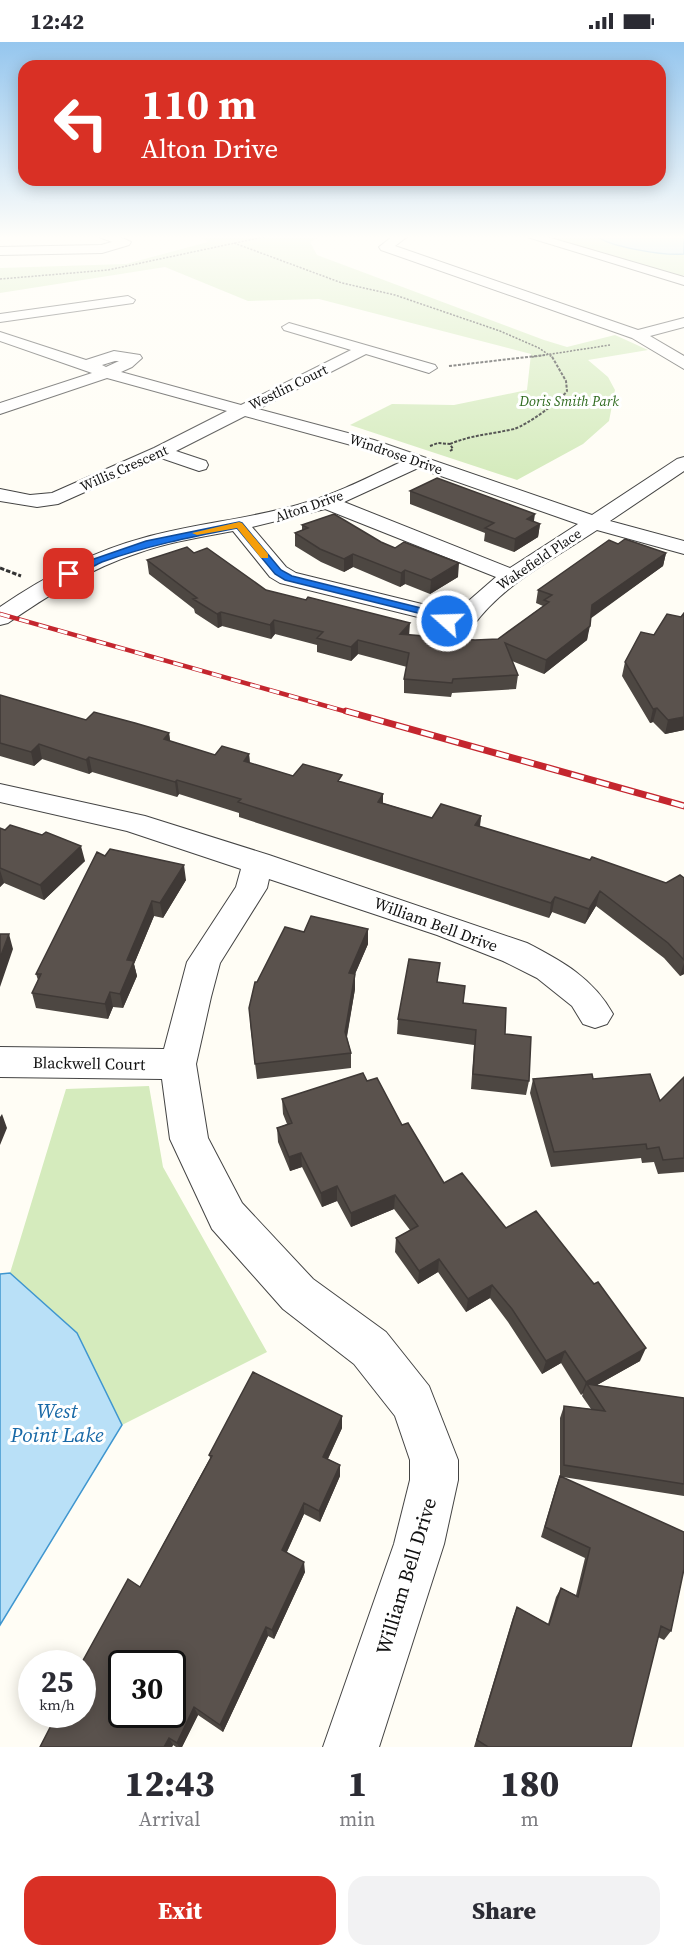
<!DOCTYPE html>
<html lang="en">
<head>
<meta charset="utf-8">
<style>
	body { margin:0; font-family:"Source Serif 4",serif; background:#f2f2f3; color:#2b2b33; height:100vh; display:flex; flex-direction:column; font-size:22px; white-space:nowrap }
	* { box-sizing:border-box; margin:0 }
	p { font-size:20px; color:#7c7c81 }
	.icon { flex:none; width:33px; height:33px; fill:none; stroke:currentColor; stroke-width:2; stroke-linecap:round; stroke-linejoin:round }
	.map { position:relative; height:1705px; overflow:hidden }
	.details { display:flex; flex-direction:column; background:#fff; flex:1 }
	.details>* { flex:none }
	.guide { position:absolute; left:18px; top:18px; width:648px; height:126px; border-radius:18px; box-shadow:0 3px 15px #0003; background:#d93025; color:#fff; overflow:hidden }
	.speed { position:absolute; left:18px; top:1608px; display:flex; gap:12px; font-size:30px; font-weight:700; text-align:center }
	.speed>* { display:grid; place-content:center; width:78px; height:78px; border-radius:50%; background:#fff; box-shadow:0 3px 15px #0003; line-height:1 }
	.speed small { font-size:15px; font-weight:400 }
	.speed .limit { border:3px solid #111; border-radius:9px; background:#fff; color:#111 }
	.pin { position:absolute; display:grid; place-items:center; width:51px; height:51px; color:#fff; margin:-26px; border-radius:12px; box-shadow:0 3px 9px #0006 }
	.me { position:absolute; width:66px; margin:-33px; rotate:290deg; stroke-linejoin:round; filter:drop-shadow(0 0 4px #0008) }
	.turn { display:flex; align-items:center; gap:21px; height:126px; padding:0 24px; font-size:27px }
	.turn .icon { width:78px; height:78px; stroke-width:2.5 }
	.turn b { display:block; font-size:42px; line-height:51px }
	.eta { display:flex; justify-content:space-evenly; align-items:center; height:102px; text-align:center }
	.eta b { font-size:36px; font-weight:800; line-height:42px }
	.action { display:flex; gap:12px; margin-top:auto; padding:12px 24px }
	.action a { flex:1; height:69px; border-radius:18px; background:#d93025; color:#fff; font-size:24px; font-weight:800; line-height:69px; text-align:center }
	.action a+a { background:#f2f2f3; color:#2b2b33 }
	.status { display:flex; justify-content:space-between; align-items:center; height:42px; padding:0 30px; background:#fff; direction:ltr }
	.status svg { height:16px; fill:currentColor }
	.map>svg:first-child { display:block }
	.green { fill:#d5ebbd }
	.water { fill:#b9e0f7; stroke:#3f96cf; stroke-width:1.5 }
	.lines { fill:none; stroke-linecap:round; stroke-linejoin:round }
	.minor-casing { stroke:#444; stroke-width:2 }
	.path-far2 { stroke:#333; stroke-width:1.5; stroke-dasharray:2 1.5; stroke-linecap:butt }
	.path-far1 { stroke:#333; stroke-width:2; stroke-dasharray:3 1.5; stroke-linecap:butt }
	.path { stroke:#333; stroke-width:3; stroke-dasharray:4.5 2; stroke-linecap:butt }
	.minor { fill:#fff; fill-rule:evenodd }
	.rail-far1-casing { stroke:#c4262e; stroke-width:4.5 }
	.rail-casing { stroke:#c4262e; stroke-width:7 }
	.rail-far1 { stroke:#fff; stroke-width:3; stroke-dasharray:10; stroke-linecap:butt }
	.rail { stroke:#fff; stroke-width:4.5; stroke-dasharray:13; stroke-linecap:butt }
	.wall { fill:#4d4742 }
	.shaded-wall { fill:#3f3936 }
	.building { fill:#5a524d; stroke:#3f3936; stroke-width:1.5; fill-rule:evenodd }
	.route { fill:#1a73e8; stroke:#114b97; stroke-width:1.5 }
	.slow { fill:#f59e0b }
	.labels { text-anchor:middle; stroke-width:6; stroke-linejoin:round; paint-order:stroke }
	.far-street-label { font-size:14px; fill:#111; stroke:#fff }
	.far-park-label { font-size:14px; font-style:italic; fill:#2f6b1f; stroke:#fff }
	.street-label { font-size:16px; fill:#111; stroke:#fff }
	.near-street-label { font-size:20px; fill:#111; stroke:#fff }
	.near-water-label { font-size:21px; font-style:italic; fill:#1768a6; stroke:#fff }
</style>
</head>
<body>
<div class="status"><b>12:42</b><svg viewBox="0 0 49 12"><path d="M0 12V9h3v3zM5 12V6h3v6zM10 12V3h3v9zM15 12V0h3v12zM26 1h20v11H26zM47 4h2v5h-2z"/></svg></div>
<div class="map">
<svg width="684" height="1705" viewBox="0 0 684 1705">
	<rect width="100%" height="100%" fill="#fffdf5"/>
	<path class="green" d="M198,194H322L310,200L317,213L544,298L567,305L615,293L648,308L588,318L608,335L615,348L609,379L583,402L517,438L350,383L392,362L454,363L527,348L531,312L319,257L248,259L165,225L0,251V226L126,222L208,200Z
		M542,194H684V233L682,235Z
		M149,1044L163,1125L267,1310L122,1383L77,1291L10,1231L66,1047Z"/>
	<path class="water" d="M597,194H684V212C665,214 609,205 597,194Z
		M10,1231L77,1291L122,1383L0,1583V1232Z"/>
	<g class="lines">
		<g class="minor-casing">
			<path id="minor" d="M97,194H118L131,200L129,203L102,211L0,213V205L101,203L112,200Z
				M393,194H408L395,204L638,288L684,276V285L650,294L684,314V327L632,296L381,208L379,205Z
				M524,194H544L684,235V243Z
				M128,254L135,258L133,261L0,280V272Z
				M289,281L435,323L437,326L429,331L366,312L258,367L374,398L592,473L677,417L684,415V429L610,479L684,499V512L597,488C555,516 503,542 473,584L448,586L418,575L280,541L270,535L233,489C201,495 169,500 138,511C91,526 49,553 8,581L0,583V565C44,535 91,510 143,496C196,481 252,477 304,461C338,451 369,435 401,420L362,406L245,374L176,409L206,419L208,423L206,427L199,429L161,416L58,462L37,465L0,459V447L30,453L52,451L154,406L227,369L107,336L0,372V361L92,331L0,299V290L86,318L114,309L140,313L142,316L132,325L121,330L241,363L351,308L284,288L282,285ZM115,319H119L106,325L102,323ZM418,426L578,482L510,526L344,460ZM325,467L496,535L465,562L458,572H451L434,565L296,531L286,525L252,485Z
				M0,742L145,774L269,813L527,901C562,919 593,936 613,972L607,982L595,986L583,982L572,964L537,936L503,919L437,893L269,837L267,846L220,921L211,955L196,1022L208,1096L242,1161L313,1237L386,1290L429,1344L458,1418V1438L444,1502L379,1705H323L394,1502L410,1438V1418L395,1374L354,1322L283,1267L212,1187L170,1097L162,1037L0,1035V1005L164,1007L187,920L236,845L241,827L127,789L0,760Z"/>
		</g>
		<path class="path-far2" d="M234,201L342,241L395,253L500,289L539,306L552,315
			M0,237L108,228L268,194
			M532,315L610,303"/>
		<path class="path-far1" d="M449,324L545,313
			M450,402C471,393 492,392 514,387C527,383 559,360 567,349L566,339L551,313
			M430,404L438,401L450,402L453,407L450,409"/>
		<path class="path" d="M0,526L21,534"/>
		<use href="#minor" class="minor"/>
		<g class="rail-far1-casing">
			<path id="rail-far1" d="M0,572L351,671"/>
		</g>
		<g class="rail-casing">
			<path id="rail" d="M346,669L684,764"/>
		</g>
		<use href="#rail-far1" class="rail-far1"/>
		<use href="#rail" class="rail"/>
	</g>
	<path class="wall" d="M410,449L534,480L540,482L538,495L514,510L484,499L485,491L410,462Z
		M302,483L381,500L458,535L430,552L405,542L400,545L353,525L344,530L321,520L295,504V491L302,488Z
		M618,502L666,511L663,524L590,576L587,598L544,632L512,619L518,633L516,647L452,651L451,655L404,651V637L407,625L358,612L351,619L317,610V603L275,592L271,597L222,584L218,586L195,571L194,567L149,532L147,518L194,511L266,548L409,593L475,598L498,597L543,564L536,561L538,548Z
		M625,620L684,688L665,692L653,680L650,681L622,634Z
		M0,653L86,678L169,691L170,699L215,713L249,712L250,721L293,734L342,740L383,752V761L432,776L481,774L480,785L666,841L684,836V932L680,934L664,916L596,864L585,882L552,870L549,876L239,775V771L179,752L177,755L92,730L89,732L42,717L34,724L0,714Z
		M0,786L85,819L44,858L4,841L0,845Z
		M105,814L186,838L163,876L154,874L134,922L137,934L123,966L113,965L108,977L36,966L32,951L38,938L36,932Z
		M368,887V902L355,932V947L347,995L351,1011V1026L257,1037L250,981L257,940L304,890Z
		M438,941L505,992L529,1039L526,1053L471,1047L474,1003L397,992L398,977Z
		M684,1035V1130L658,1132L654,1120L642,1121L641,1116L551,1125L530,1051L533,1037H593L660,1059Z
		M367,1039L402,1083L444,1141L506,1186L640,1319L597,1343L684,1356V1454L563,1435L671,1589L664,1598L658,1595L631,1705H474L513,1575L517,1565L548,1582L556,1555L561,1546L576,1553L585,1516L541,1495L556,1445L560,1434V1376L564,1364L591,1367L582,1354L583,1351L581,1353L561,1321L542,1332L508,1280L490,1256L466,1270L438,1230L418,1242L395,1210L396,1196L410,1188L394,1167L351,1185L337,1159L322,1165L302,1125L290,1129L278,1100L277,1086L287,1082L283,1072L282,1057Z
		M342,1386L328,1417L340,1423V1434L320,1480L304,1472L287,1510L305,1530L274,1597L268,1594L223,1690L198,1673L182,1705H176L173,1703L172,1705H40L140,1545L210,1416L209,1413Z"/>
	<path class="shaded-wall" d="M535,472L533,485L527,477Z
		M540,482L538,495L514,510L515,497Z
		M666,511L663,524L590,577L592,563Z
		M353,512V525L344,530V517Z
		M459,521L458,535L430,552L431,538Z
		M405,528V542L400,545L401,531Z
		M221,570L222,584L218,586L217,572Z
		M274,578L275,592L271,597L270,583Z
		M410,581L409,595L400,592Z
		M590,584L587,598L544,632L546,618Z
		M358,598V612L351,619V605Z
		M657,666L653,680L650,681L653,667Z
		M684,675V688L665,692L668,678Z
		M169,691L171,706L164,697Z
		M39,702L42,717L34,724L31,710Z
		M249,712L250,727L244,719Z
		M89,715L92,730L89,732L86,718Z
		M177,738L179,752L177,755L175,740Z
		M383,752V767L378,760Z
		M481,774L479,789L475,783Z
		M81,804L85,819L44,858L40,843Z
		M184,823L186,838L163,876L160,861Z
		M0,828L4,841L0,845Z
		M600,849L596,864L585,882L589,867Z
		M555,855L552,870L549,876L551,861Z
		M152,859L154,874L134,922L137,934L123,966L120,952L127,918Z
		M368,887V902L349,946V931Z
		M9,892L13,907L0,945V916Z
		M684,921V932L680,934Z
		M355,932V947L345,1004V990Z
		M110,950L113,965L108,977L105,962Z
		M2,1072L7,1086L0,1103V1075Z
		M301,1111L302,1125L290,1129L289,1115Z
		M337,1144V1159L322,1165L321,1151Z
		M395,1153L394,1167L351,1185V1171Z
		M439,1217L438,1230L418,1242L419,1229Z
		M492,1243L490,1256L466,1270L468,1257Z
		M646,1306L640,1319L590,1347L587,1342L583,1351L581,1353L586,1340Z
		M565,1309L561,1321L542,1332L546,1319Z
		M342,1374V1386L323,1427V1415Z
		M340,1423V1434L320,1480L319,1469Z
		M304,1461V1472L283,1518L282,1508Z
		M304,1520L305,1530L274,1597L272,1588Z
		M266,1585L268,1594L223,1690L220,1683Z
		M194,1665L198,1673L182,1705H179L177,1701Z
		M169,1696L173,1703L172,1705H164Z"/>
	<path class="building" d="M437,436L535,472L527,477L540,482L515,497L485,486L494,481L410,449Z
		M334,472L381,500L395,506L404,500L459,521L431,538L405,528L401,531L353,512L344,517L320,507L295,491L308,486L302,483Z
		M625,497L666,511L592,563L590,584L546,618L505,601L518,633L453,637L452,641L404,637L409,611L358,598L351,605L317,596L323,590L274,578L270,583L221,570L217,572L193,557L197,556L147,518L187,505L194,511L207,506L266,548L306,558L308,555L410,581L400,592L475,598L498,597L549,560L544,558L552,553L538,548L609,498L618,502Z
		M684,571V675L668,678L657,666L653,667L625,620L641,590L654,593L667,572L681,575Z
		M0,653L86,678L94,670L135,681L169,691L164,697L215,713L222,704L249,712L244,719L293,734L303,722L342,733L338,739L383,752L378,760L432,776L441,762L481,774L475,783L590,818L592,815L666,841L680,833L684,836V918L668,901L600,849L589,867L555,855L551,861L238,760L241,757L177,738L175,740L89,715L86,718L39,702L31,710L0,701Z
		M10,783L42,793L46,790L81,804L40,843L0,826V786L5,788Z
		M110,807L184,823L160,861L152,859L127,918L134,919L120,952L110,950L105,962L32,951L41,932H36L97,810L105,814Z
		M311,874L368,887L349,931L355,932L345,990L351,1011L255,1022L249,966L255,940H257L285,885L304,890Z
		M0,892H9L0,916Z
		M409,917L440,921L437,940L465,944L463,961L506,966L505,992L531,995L529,1039L473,1032L476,988L398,977Z
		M363,1031L367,1039L377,1036L402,1083L408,1081L444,1141L462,1131L506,1186L536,1169L594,1242L598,1240L646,1306L586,1340L565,1309L546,1319L512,1267L492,1243L468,1257L439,1217L419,1229L396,1196L418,1184L395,1153L351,1171L337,1144L321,1151L301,1111L289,1115L277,1086L292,1081L282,1057Z
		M592,1032L593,1037L650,1032L660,1059L684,1035V1116L663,1118L659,1105L647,1107L646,1102L554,1110L533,1037Z
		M253,1330L342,1374L323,1415L340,1423L319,1469L304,1461L282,1508L304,1520L272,1588L266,1585L220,1683L194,1665L177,1701L169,1696L164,1705H40L57,1672H82V1622H81L128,1537L140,1545L212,1414L209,1413ZM122,1622H172V1672H122Z
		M587,1342L684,1356V1442L564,1423V1364L605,1369Z
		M560,1434L684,1490V1527L671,1589L661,1584L631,1705H488L477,1698L517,1565L549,1583L561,1546L578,1555L590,1506L545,1485Z"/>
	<linearGradient id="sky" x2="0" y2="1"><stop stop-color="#95c6ee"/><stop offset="0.45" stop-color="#fffefa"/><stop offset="1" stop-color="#fffefa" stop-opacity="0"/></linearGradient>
	<rect width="684" height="433" fill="url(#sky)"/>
	<path class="route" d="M239,480L242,481L281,528L292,534L429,568L453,579L447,582L422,572L285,538L275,532L237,486C191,495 146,504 102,520C92,524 73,539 64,532L94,517L146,499Z"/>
	<path class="slow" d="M239,480L242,481L268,512V516H261L237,486L197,493L192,491Z"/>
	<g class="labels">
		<g class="far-street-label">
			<text transform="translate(288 345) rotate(-26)" y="5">Westlin Court</text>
			<text transform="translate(396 412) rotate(19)" y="5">Windrose Drive</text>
			<text transform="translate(124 426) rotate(-24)" y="5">Willis Crescent</text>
			<text transform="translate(309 464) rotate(-19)" y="5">Alton Drive</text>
			<text transform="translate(539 517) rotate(-34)" y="5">Wakefield Place</text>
		</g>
		<g class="far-park-label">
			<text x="569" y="364">Doris Smith Park</text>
		</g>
		<g class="street-label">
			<text transform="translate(436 882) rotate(20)" y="6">William Bell Drive</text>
			<text transform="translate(89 1021) rotate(1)" y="6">Blackwell Court</text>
		</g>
		<g class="near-street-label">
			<text transform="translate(406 1534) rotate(-73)" y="7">William Bell Drive</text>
		</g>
		<g class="near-water-label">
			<text x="57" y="1376">West<tspan x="57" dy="24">Point Lake</tspan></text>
		</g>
	</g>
</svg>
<div class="speed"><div>25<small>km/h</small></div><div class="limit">30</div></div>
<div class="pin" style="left:69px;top:532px;background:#d93025"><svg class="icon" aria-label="arrive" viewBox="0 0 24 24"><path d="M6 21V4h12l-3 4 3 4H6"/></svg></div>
<svg class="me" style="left:447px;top:579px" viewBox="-20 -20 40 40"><circle r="17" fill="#1a73e8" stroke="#fff" stroke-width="3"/><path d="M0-11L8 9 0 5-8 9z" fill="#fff"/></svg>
<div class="guide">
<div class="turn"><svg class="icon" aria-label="left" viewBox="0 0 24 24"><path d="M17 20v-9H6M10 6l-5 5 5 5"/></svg><div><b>110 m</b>Alton Drive</div></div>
</div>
</div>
<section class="details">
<div class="eta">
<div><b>12:43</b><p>Arrival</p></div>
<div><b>1</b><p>min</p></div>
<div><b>180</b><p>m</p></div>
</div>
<div class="action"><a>Exit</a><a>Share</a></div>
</section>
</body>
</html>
